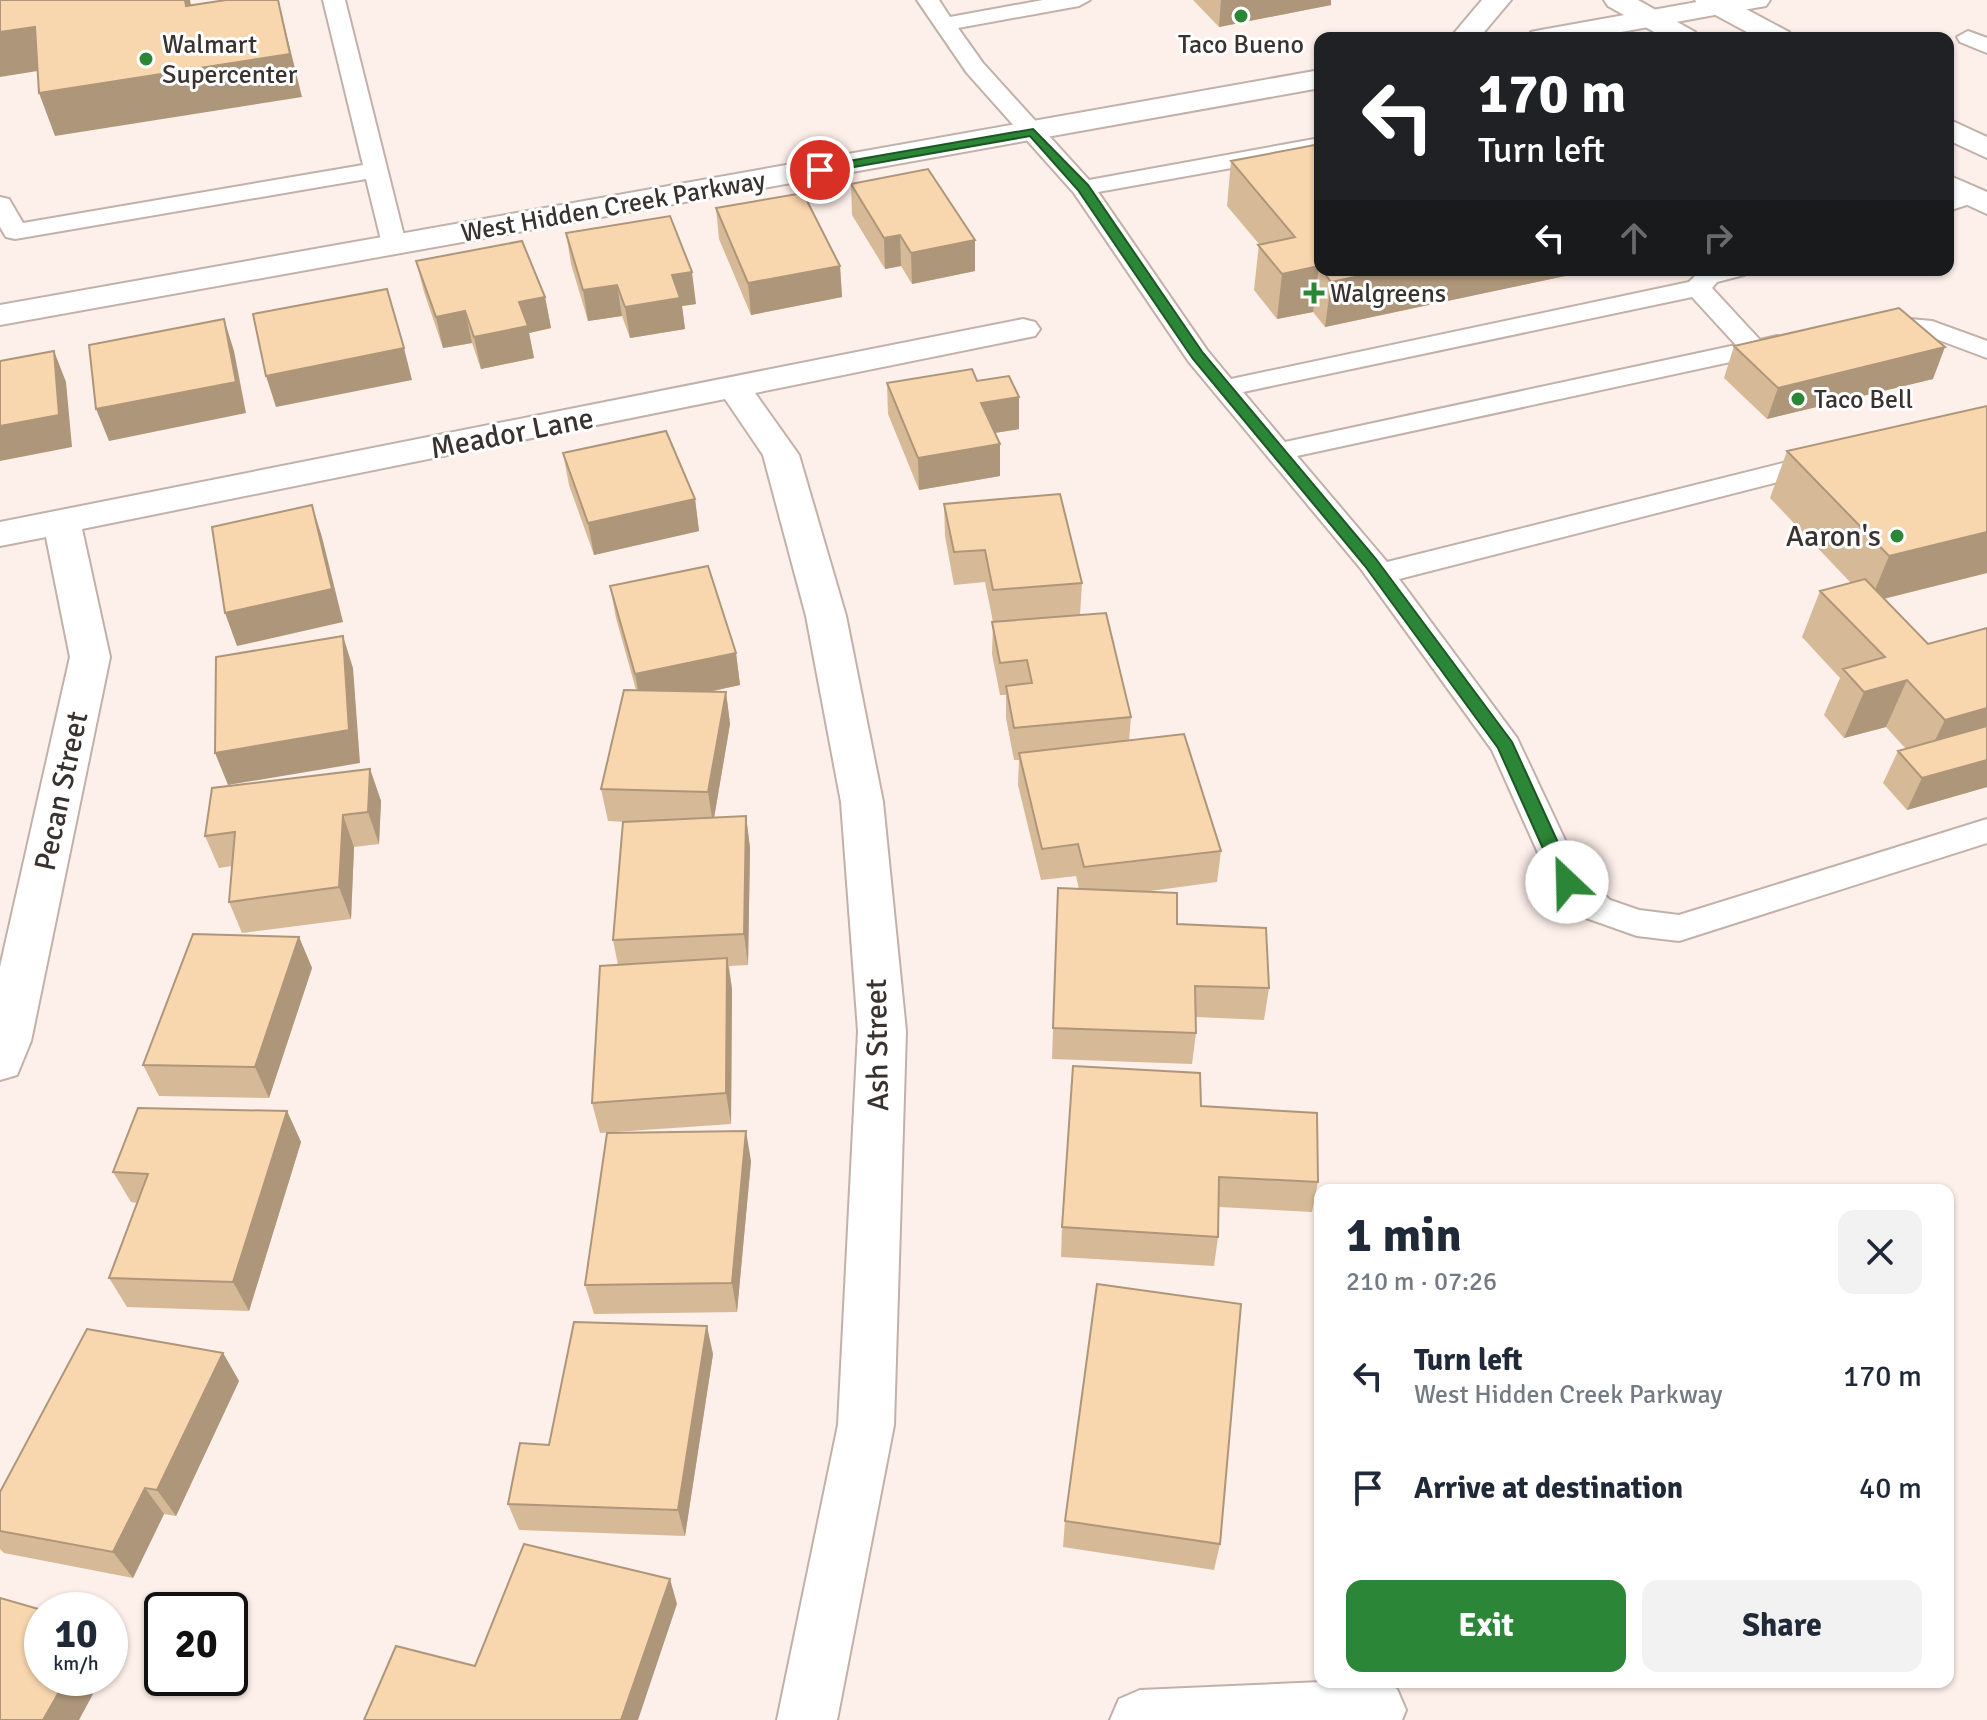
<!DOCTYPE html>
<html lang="en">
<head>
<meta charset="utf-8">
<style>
	body { margin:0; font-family:Signika,sans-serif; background:#f2f2f3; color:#1f2937; height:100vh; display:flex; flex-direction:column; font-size:30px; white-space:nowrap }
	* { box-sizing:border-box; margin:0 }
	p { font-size:26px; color:#747a83 }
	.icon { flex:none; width:44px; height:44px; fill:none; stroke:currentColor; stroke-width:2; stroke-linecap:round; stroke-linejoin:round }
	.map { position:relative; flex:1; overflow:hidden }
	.drawer { position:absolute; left:1314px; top:1184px; width:640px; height:504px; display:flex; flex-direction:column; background:#fff; border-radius:16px; box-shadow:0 2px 6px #0004 }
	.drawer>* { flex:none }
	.hud { position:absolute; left:1314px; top:32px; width:640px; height:244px; border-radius:16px; box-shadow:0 2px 6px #0004; background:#202124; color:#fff; overflow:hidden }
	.speed { position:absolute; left:24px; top:1592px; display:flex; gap:16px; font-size:40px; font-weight:700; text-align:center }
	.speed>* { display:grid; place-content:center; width:104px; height:104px; border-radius:50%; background:#fff; box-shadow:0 2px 6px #0004; line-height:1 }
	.speed small { font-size:20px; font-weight:400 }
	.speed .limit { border:4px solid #111; border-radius:12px; background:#fff; color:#111 }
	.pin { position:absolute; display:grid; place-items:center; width:68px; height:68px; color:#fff; margin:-34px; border:4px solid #fff; border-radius:50%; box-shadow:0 2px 8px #0007 }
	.me { position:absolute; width:88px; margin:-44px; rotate:336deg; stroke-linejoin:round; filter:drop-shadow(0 0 6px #0008) }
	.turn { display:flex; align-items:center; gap:28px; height:168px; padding:0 32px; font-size:36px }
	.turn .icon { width:104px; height:104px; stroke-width:2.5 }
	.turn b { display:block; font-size:56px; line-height:68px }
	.lanes { display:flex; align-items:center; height:76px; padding:0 32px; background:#0003; justify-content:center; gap:40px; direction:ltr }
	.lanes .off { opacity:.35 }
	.round { display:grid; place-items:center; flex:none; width:84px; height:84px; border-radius:16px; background:#f2f2f3 }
	.headline { display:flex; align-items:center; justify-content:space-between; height:136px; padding:0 32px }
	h1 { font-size:48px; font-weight:700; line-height:60px }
	.cta { display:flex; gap:16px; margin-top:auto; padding:16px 32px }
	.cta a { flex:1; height:92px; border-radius:16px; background:#2c8637; color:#fff; font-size:32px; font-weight:700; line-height:92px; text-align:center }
	.cta a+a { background:#f2f2f3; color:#1f2937 }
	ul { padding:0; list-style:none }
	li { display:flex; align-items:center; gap:24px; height:112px; padding:0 32px }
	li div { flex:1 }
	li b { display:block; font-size:30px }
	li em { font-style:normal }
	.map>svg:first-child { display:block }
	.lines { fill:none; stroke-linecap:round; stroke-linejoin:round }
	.lane-casing { stroke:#c1b1a9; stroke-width:4 }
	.street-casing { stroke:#c1b1a9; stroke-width:4 }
	.secondary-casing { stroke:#c1b1a9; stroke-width:4 }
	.primary-casing { stroke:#c1b1a9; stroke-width:4 }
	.lane { fill:#fff; fill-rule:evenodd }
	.street { fill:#fff; fill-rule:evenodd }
	.secondary { fill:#fff; fill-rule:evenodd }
	.primary { fill:#fff; fill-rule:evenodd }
	.wall { fill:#d6b996 }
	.shaded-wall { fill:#ae967a }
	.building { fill:#f9d7ae; stroke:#ae967a; stroke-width:2 }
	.route { fill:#2c8637; stroke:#1d5724; stroke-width:2 }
	.poi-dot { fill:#2c8637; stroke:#fff; stroke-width:3 }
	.labels { text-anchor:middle; stroke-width:6; stroke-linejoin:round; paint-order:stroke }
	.far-poi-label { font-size:26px; fill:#39322f; stroke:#fff; text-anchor:start }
	.far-street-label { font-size:26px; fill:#39322f; stroke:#fff }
	.street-label { font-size:30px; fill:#39322f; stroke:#fff }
	.poi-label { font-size:30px; fill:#39322f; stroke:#fff; text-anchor:end }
</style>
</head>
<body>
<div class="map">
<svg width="1987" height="1720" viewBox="0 0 1987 1720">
	<rect width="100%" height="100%" fill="#fdefe9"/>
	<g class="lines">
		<g class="lane-casing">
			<path id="lane" d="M323,0H345L406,244L403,249H385L382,244L366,179L15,239L6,237L0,227V197L9,199L23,223L363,165Z
				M917,0H939L950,17L1043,0H1090L1079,6L958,28L983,63L1089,180L1320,138V152L1098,192L1207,350L1231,379L1689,282L1699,272L1706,270H1748L1744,275L1717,282L1712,288L1760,340L1777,336L1786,338L1790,344L1786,350L1297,456L1387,562L1823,453L1833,456L1837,462L1833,468L1399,579L1517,738L1581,874L1610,900L1639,910L1679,915L1987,819V843L1679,941L1637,936L1586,918L1555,891L1492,750L1361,569L1189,362L1074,193L967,73ZM1692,297L1736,345L1285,442L1243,392Z
				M1968,31L1987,38V53L1960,42L1957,37Z
				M1971,189L1979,191L1983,196L1979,201L1948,211V196Z
				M1876,316L1932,321L1987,341V358L1928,336L1867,329L1863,324L1867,319Z"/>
		</g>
		<g class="street-casing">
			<path id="street" d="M1711,0H1770L1766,6L1720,14L1710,12L1706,6Z
				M1023,319L1035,322L1040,329L1035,336L755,393L799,455L846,616L883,802L906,1031L894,1425L837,1720H777L838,1425L858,1031L841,802L806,616L763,455L725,399L82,529L110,657L31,1041L17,1075L0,1080V967L70,657L46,537L0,546V522Z
				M1321,1682H1382L1397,1689L1406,1710L1402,1720H1110L1119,1699L1140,1690Z"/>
		</g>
		<g class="secondary-casing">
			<path id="secondary" d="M1708,0H1729L1734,6L1730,12L1720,14L1588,38H1527L1531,32L1541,30Z
				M1320,70V88L0,325V305Z"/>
		</g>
		<g class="primary-casing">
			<path id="primary" d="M1482,0H1511L1479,38H1450Z
				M1604,0H1638L1695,32L1699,38H1665L1608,6Z
				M1695,0H1729L1789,32L1793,38H1758L1699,6Z
				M1948,119L1987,137V158L1948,140Z
				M1948,175L1987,192V214L1948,196Z"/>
		</g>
		<use href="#lane" class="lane"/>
		<use href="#street" class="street"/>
		<use href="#secondary" class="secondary"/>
		<use href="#primary" class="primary"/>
	</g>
	<path class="wall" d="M1193,0H1331V5L1219,27Z
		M1320,144V270H1584V272L1325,327L1313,312L1277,319L1254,290L1259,244L1227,206L1231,161Z
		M851,184L975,240V271L912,284L901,266L885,269L852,215Z
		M716,208L840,266L842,297L751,315L719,239Z
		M566,233L696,304L682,306L685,329L630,338L622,316L588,321L571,264Z
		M416,261L545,297L551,328L529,333L534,358L481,369L472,343L443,348L424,292Z
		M1734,346L1933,379L1767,419L1724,378Z
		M977,381L1019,397V429L995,433L1000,444V476L919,490L888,414L887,383Z
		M1987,406V573L1884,599L1987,787L1907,810L1883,783L1898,751L1906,749L1886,727L1844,738L1824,715L1840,678L1802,637L1820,591L1851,583L1770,498L1787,451Z
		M563,453L695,499L699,531L594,555L569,485Z
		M944,504L1082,583L1080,615L1131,717L1129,741L1221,851L1217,882L1143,892L1177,924L1269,988L1264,1020L1196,1017V1033L1192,1064L1052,1059L1058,888L1079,889L1076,876L1041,880L1018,785L1019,760H1014L1006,718V695H1000L992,654L993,622L985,582L954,585L945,536Z
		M610,586L736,653L740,685L709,692H726L730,724L714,818L746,816L750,848L748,965L729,966L732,989L731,1124L600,1133L592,1103L618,965L613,940L627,822L608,821L601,789L636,690L616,618Z
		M370,769L381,801L379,844L354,847L351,919L242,933L229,902L232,866L219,868L205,836Z
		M299,937L312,968L269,1098L159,1096L143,1065Z
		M1201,1106L1318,1182L1312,1212L1219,1207L1218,1237L1214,1266L1061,1257L1062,1227Z
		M287,1111L301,1142L249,1311L127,1307L109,1278L137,1203L131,1202L113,1172Z
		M751,1161L737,1312L594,1314L585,1285Z
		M223,1353L239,1381L176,1516L164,1514L133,1578L4,1553L0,1549V1492Z
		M713,1354L685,1536L519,1530L508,1504L549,1445Z
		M1065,1521L1220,1544L1214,1570L1063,1547Z"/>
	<path class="shaded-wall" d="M185,0H190L199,48Z
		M278,0L302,97L55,136L39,93Z
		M1221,0H1331V5L1219,27Z
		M35,27L50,69L0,77V32Z
		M900,235L901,266L885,269L884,238Z
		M975,240V271L912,284L911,253Z
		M840,266L842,297L751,315L748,283Z
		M1319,266L1313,312L1277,319L1282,274Z
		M1388,270H1584V272L1325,327L1331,282Z
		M692,272L696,304L682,306L685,329L630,338L625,307L672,275Z
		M617,285L622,316L588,321L583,290Z
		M545,297L551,328L529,333L534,358L481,369L474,337L519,302Z
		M465,311L472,343L443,348L436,317Z
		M224,319L234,351L246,413L109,441L96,409Z
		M1945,347L1933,379L1767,419L1778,388Z
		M404,348L412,380L276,407L266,376Z
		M54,351L66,382L72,447L0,461V426Z
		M1019,397V429L981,435V403Z
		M1000,444V476L919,490L918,458Z
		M695,499L699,531L594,555L588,523Z
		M312,505L322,537L343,622L237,646L225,613Z
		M1987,532V573L1870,602L1889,556Z
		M343,636L353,668L360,763L228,785L215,753Z
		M736,653L740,685L641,706L635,674Z
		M1907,680L1886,727L1844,738L1864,692Z
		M726,692L730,724L713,824L708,792Z
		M1987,708V748L1922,766L1945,720Z
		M1987,760V787L1907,810L1922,778Z
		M370,769L381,801L379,844L368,812Z
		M343,815L354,847L351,919L339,887Z
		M746,816L750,848L748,965L744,934Z
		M299,937L312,968L269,1098L255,1067Z
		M727,958L732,989L731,1124L726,1093Z
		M287,1111L301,1142L249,1311L233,1282Z
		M746,1131L751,1161L737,1312L732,1283Z
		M707,1326L713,1354L685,1536L678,1510Z
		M223,1353L239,1381L176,1516L157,1490Z
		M145,1488L164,1514L133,1578L113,1552Z
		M670,1579L677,1604L638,1720H621Z
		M65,1678H82L80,1681L93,1694L79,1720H43Z"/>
	<path class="building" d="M0,0H185L186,6L226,0H278L290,54L39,93L35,27L0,32Z
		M1320,144V268L1319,266L1282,274L1258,245L1295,237L1231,161Z
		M928,169L975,240L911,253L900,235L884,238L851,184Z
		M803,193L840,266L748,283L716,208Z
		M670,216L692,272L672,275L680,298L625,307L617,285L583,290L566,233Z
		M522,241L545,297L519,302L528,326L474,337L465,311L436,317L416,261Z
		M1322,270H1388L1331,282Z
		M387,289L404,348L266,376L253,314Z
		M1899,308L1945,347L1778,388L1734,346Z
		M224,319L236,382L96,409L89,345Z
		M54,351L59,415L0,426V361Z
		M972,369L977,381L1009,376L1019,397L981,403L1000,444L918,458L887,383Z
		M1987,406V532L1889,556L1787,451Z
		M666,431L695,499L588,523L563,453Z
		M1060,494L1082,583L993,590L985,550L954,552L944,504Z
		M312,505L332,589L225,613L212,527Z
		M708,566L736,653L635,674L610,586Z
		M1865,579L1928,644L1987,628V708L1945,720L1907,680L1864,692L1843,669L1885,657L1820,591Z
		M1106,613L1131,717L1014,728L1006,686L1032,683L1027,660L1000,663L992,622Z
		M343,636L349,730L215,753L216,657Z
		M624,690L726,692L708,792L601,789Z
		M1987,726V760L1922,778L1898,751Z
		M1184,734L1221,851L1084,867L1078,844L1042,849L1019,753Z
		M370,769L368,812L343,815L339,887L229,902L235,832L205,836L212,788Z
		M746,816L744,934L613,940L623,822Z
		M1058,888L1177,893V924L1266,928L1269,988L1195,986L1196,1033L1053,1028Z
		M193,934L299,937L255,1067L143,1065Z
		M727,958L726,1093L592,1103L600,966Z
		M1073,1066L1200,1073L1201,1106L1317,1113L1318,1182L1219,1177L1218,1237L1062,1227Z
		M138,1108L287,1111L233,1282L109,1278L148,1174L113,1172Z
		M746,1131L732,1283L585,1285L607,1133Z
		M1097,1284L1241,1304L1220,1544L1065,1521Z
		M574,1322L707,1326L678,1510L508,1504L520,1443L549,1445Z
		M87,1329L223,1353L157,1490L145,1488L113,1552L0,1531V1492Z
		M524,1544L670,1579L621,1720H364L396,1646L475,1666Z
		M0,1598L42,1610V1678H67L43,1720H0Z"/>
	<path class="route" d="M1033,129L1088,185L1203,353L1376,559L1512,742L1576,882L1573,887L1567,889L1558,882L1498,748L1365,566L1193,359L1078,190L1030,136L820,173L814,170L820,166Z"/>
	<g class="poi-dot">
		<circle cx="1241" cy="16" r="8"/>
		<circle cx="146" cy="59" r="8"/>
		<path d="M1310 281h8v8h8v8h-8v8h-8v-8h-8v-8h8z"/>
		<circle cx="1798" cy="399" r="8"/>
		<circle cx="1897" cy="536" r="8"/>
	</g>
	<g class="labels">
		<g class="far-poi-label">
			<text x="162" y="53">Walmart<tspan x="162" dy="30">Supercenter</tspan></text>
			<text x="1241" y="53" text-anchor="middle">Taco Bueno</text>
			<text x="1330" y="302">Walgreens</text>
			<text x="1814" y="408">Taco Bell</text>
		</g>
		<g class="far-street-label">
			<text transform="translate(613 206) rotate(-10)" y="9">West Hidden Creek Parkway</text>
		</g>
		<g class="street-label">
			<text transform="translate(512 433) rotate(-11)" y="10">Meador Lane</text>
			<text transform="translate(61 791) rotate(-78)" y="10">Pecan Street</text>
			<text transform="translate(877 1045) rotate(-91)" y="10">Ash Street</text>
		</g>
		<g class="poi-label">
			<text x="1881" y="546">Aaron's</text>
		</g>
	</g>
</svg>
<div class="speed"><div>10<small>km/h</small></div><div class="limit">20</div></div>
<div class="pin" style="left:820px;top:170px;background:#d93025"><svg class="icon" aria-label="arrive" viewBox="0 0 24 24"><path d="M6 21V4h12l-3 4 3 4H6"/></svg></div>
<svg class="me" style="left:1567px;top:882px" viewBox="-20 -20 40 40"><circle r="19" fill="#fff"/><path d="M0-13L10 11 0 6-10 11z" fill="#2c8637"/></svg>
<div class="hud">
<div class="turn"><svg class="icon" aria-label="left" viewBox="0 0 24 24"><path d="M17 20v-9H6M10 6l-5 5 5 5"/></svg><div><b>170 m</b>Turn left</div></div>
<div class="lanes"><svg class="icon" aria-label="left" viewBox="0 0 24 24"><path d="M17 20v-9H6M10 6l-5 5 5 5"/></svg><svg class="icon off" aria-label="ahead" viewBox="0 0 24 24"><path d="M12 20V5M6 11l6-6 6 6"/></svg><svg class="icon off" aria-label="right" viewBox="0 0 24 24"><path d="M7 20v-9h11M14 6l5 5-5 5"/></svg></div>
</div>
<section class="drawer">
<div class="headline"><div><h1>1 min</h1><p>210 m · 07:26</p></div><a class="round"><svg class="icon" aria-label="close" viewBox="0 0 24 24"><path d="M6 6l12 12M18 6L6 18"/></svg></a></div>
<ul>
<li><svg class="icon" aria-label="left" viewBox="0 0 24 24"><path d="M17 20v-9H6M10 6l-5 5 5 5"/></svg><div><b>Turn left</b><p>West Hidden Creek Parkway</p></div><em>170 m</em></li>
<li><svg class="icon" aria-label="arrive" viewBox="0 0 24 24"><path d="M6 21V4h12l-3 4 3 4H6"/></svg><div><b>Arrive at destination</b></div><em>40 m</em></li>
</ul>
<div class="cta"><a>Exit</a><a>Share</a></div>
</section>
</div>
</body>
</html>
